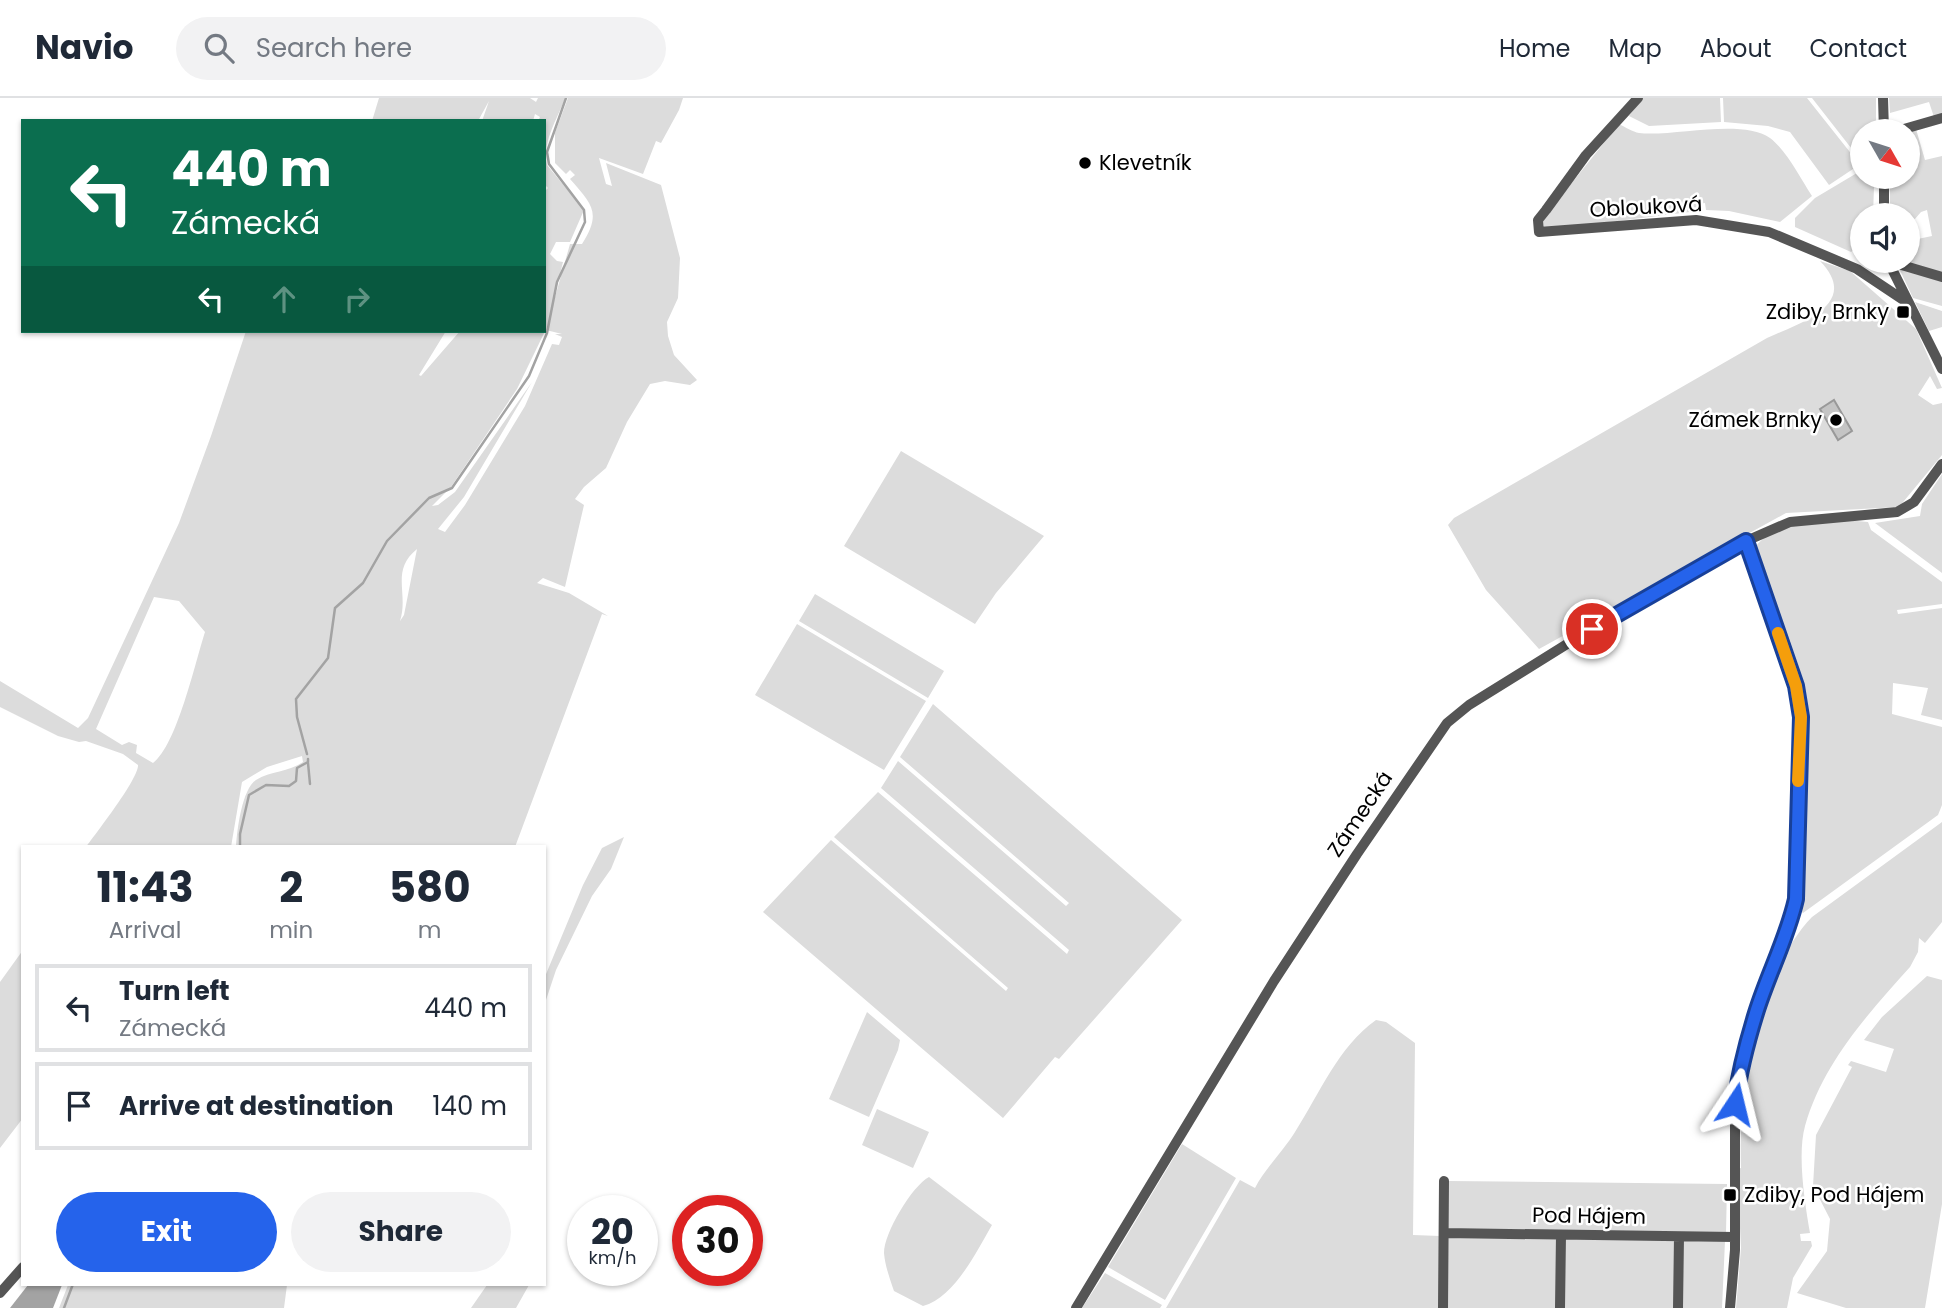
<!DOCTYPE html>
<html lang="en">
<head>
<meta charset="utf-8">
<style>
	body { margin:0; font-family:Poppins,sans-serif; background:#f2f2f3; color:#1f2937; height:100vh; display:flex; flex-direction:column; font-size:26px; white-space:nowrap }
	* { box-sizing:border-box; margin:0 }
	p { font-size:23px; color:#747a83 }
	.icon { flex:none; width:38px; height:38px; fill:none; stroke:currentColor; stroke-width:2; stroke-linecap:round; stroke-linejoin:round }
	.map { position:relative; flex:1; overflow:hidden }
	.drawer { position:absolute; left:21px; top:747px; width:525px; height:441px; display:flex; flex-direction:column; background:#fff; border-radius:0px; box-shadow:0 2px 5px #0004 }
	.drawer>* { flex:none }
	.hud { position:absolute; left:21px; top:21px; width:525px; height:214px; border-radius:0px; box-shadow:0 2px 5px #0004; background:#0b6e4f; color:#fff; overflow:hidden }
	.needle { width:46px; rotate:129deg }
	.buttons { position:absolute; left:1850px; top:21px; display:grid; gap:14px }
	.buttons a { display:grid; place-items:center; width:70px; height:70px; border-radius:50%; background:#fff; box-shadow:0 2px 5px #0004; font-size:35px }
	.speed { position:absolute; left:567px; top:1097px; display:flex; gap:14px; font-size:35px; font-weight:700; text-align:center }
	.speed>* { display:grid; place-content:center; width:91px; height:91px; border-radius:50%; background:#fff; box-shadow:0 2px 5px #0004; line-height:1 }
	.speed small { font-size:18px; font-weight:400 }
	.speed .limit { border:10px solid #d22; background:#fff; color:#111 }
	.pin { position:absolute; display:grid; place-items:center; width:60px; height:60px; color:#fff; margin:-30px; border:4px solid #fff; border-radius:50%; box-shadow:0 2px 7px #0007 }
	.me { position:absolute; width:77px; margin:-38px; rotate:10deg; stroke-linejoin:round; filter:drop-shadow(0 0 5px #0008) }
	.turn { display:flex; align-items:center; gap:24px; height:147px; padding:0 35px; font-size:32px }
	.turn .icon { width:91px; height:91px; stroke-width:2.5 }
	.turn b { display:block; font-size:49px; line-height:60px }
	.lanes { display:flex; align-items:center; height:66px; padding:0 35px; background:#0003; justify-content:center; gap:35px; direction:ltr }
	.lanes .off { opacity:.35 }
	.eta { display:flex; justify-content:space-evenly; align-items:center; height:119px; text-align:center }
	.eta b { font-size:42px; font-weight:700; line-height:49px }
	.cta { display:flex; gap:14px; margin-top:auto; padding:14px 35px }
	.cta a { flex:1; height:80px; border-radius:42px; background:#2563eb; color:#fff; font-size:28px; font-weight:700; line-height:80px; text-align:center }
	.cta a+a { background:#f2f2f3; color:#1f2937 }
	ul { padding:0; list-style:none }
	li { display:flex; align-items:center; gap:21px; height:88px; margin:0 14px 10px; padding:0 21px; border:4px solid #e0e1e3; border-radius:0px }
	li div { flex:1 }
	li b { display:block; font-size:26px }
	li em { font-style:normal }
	header { display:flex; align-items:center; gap:42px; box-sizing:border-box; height:98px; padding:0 35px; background:#fff; border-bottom:2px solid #e0e1e3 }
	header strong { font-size:33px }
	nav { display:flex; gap:38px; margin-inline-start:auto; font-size:24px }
	.search { width:490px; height:63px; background:#f2f2f3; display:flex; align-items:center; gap:18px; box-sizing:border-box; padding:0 24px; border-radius:38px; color:#747a83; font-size:26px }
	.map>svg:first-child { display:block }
	.green { fill:#dcdcdc; fill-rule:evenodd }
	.water { fill:#a3a3a3 }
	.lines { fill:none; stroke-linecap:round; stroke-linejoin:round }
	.stream { stroke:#a3a3a3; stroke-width:2.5 }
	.building { fill:#c4c4c4; stroke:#999; stroke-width:2 }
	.minor { stroke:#555; stroke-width:10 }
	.route-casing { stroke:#184099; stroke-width:18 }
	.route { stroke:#2563eb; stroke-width:12 }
	.slow { stroke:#f59e0b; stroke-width:12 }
	.poi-dot { fill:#000; stroke:#fff; stroke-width:2.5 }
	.labels { text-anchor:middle; stroke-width:5; stroke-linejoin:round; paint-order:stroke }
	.poi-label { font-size:21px; fill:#000; stroke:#fff; text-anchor:start }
	.street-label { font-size:21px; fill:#000; stroke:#fff }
</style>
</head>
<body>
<header>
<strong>Navio</strong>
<div class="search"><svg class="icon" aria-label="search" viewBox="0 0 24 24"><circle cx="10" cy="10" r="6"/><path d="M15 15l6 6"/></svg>Search here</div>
<nav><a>Home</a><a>Map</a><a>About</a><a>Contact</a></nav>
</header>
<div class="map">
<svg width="1942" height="1210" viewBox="0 0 1942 1210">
	<rect width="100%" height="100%" fill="#fff"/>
	<path class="green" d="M379,0H530L536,4L538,0H565C558,20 541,46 547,67L584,112L570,144H556L550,156L557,163L563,164L548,224L570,146H582C602,115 592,106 570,81L575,77L570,72L566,76L555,65V35L568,0H683L679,12L661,45L656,43L643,76L599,60L606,86L612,88L606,65L661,87L680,160L678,200L667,224L668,238L674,257L697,282L690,287L665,283L650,286L627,324L606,370L584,389L575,401L584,407L565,489L543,480L537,485L569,495L608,518L602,516L515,749H236C237,732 242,691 256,682C270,673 289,674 303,664L302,658L267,669L242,684L231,749H86C97,734 139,680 138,667L123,656L86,643L79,644L58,638L0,609V583L78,630L88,620L179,425L211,338L246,233H446L419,277L421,278L460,233H544L546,167L544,166V94L548,90L544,86V23H538L540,19L535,16L533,23H482L489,3L478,23H372ZM548,227L546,232L562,236H555L562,239L559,247L552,246L525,308L465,407L445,434L438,431L464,399L532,284L455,394L438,407L432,408L451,389L517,291ZM417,451L404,517L400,523C409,495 390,473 417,451ZM154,499L179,503L205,534C195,565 177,647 153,665L136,655L137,647L129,644L122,647L96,631Z
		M1642,0H1720L1721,24L1649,28L1629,18Z
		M1723,0H1807L1857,63L1856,69L1829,87L1790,34L1768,28L1724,24Z
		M1812,0H1876V33H1862V64Z
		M1889,0H1942V17L1934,19L1929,4L1890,15Z
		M1619,26C1625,29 1633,34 1639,35C1672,39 1742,20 1770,40C1787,53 1800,80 1812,98L1780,124L1729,113L1706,112L1705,105L1698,106V113L1544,132L1543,121Z
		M1916,31L1925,62L1942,58V175L1902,163H1908V143L1932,138L1927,112L1921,114L1908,129V117H1890V79H1908V34Z
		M1862,72V79H1871L1874,89L1873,117H1862V146L1851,154L1795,129V120L1815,100Z
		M1820,163L1850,173L1916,231L1942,290L1937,291L1930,278L1918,297L1933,307L1942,305V357L1899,409L1786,415L1539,551L1486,492L1448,427L1454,420L1767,240C1800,225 1862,206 1820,163Z
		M1898,168L1942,182V208L1913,200Z
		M1915,204L1942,213V229L1929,233Z
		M901,353L1044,438L996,495L975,526L844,448Z
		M1942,376V475L1875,425L1920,418L1922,406Z
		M1835,421L1868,424L1871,432L1942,484V506L1897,512L1898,516L1942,510V622L1921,617L1928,590L1893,585L1892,616L1942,629V707L1938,717L1803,815L1798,810L1801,679L1807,634L1805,602L1799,575L1754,451C1770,426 1809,425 1835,421Z
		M815,496L944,573L928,600L799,523Z
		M797,526L926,603L884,672L755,597Z
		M933,606L1182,822L1059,961L1055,959L1003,1020L763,814L831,742L1006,893L1008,890L834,739L878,694L1067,856L1069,852L881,690L898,663L1066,808L1069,805L900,659Z
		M1942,724V824L1925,845L1919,840L1918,854L1910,869C1867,917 1823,965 1805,1028C1797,1057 1805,1106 1810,1135L1800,1136L1801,1143H1811L1812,1148L1793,1180L1787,1210H1736L1741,1150L1737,1071L1741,1070C1738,995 1758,875 1812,819Z
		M624,739L611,771L592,798L556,872L544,908V881L583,787L602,750Z
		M23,852V1020L0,1050V884Z
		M1927,878L1942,882V1106L1925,1210H1846L1797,1195L1827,1153L1830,1121L1813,1088L1816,1037L1852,969L1848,967L1851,963L1886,974L1894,951L1864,942L1882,919Z
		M867,914L900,942L898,952L869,1019L829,1001Z
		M1376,922L1386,924L1415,945L1413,1137L1440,1138L1439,1210H1166L1240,1082L1255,1090C1264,1072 1284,1052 1295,1034C1320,995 1338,949 1376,922Z
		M877,1011L929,1034L913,1070L862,1047Z
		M1182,1046L1236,1080L1165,1202L1108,1169Z
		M929,1079L992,1127C977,1153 954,1200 923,1208L894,1193C890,1181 885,1168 884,1155C884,1135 912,1088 929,1079Z
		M1448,1083L1727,1086L1726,1135L1448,1131Z
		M1448,1140L1558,1141L1557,1210H1447Z
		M1565,1141L1675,1142L1674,1210H1565Z
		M1683,1142L1725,1143L1722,1210H1682Z
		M1105,1175L1162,1207L1160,1210H1082Z
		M68,1187V1186L287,1187L284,1210H59Z
		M487,1187L488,1186L529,1187L516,1210H471Z"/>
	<path class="water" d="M28,1187H62L53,1210H10Z"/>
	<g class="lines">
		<path class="stream" d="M307,656L297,619L296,601L328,560L335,510L363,485L387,443L429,400L452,390L529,278L547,235L557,184L585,124L584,112L549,66L547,54L566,0
			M308,665L310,686
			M240,749V736L249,697L266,687L289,688L296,683L297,670L308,664V661
			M64,1210L73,1186"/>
	</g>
	<path class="building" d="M1834,302L1852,333L1838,342L1820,311Z"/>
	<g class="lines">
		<path class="minor" d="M1638,0L1586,57L1546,112L1538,122L1539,134L1696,122L1769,134L1857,171L1908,205
			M1883,0L1884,33
			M1897,33L1942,20
			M1884,117V79
			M1888,163L1942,271
			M1888,163L1942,179
			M1444,1135L1734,1139
			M0,1195L23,1169
			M1076,1210L1274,883L1357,756L1447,625L1469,607L1612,518L1746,443L1790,424L1897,414L1914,404L1942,366
			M1443,1210L1444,1083
			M1560,1210L1561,1137
			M1678,1210L1679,1139
			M1730,1210L1735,1152V1006L1738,984L1756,914L1789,829L1796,801L1801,648V619L1796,588L1746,443"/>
	</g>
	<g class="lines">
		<g class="route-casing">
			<path id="route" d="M1592,531L1746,443L1796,588L1801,619L1796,801C1787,841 1768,876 1756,915C1747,944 1739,975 1735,1006"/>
		</g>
		<use href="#route" class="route"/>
		<path class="slow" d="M1778,535L1796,588L1801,619L1798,683"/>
	</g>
	<g class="poi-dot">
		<circle cx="1085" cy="65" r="7"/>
		<rect x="1896" y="207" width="14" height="14" rx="3.5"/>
		<circle cx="1836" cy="322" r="7"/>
		<rect x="1723" y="1090" width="14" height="14" rx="3.5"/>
	</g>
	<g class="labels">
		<g class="poi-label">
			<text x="1099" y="72">Klevetník</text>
			<text x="1889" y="221" text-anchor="end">Zdiby, Brnky</text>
			<text x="1822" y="329" text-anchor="end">Zámek Brnky</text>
			<text x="1744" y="1104">Zdiby, Pod Hájem</text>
		</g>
		<g class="street-label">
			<text transform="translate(1646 109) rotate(-3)" y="7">Oblouková</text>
			<text transform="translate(1360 716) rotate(-56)" y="7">Zámecká</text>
			<text transform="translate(1589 1118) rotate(1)" y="7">Pod Hájem</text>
		</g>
	</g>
</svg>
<div class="buttons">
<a><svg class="needle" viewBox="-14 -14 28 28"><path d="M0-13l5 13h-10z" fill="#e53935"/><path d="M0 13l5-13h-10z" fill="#747a83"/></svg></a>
<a><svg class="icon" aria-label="sound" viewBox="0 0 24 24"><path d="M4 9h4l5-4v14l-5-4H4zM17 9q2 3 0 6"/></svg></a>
</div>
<div class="speed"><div>20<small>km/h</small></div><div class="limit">30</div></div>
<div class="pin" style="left:1592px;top:531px;background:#d93025"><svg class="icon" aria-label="arrive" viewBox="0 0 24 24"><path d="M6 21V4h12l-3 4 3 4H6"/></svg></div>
<svg class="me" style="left:1735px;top:1006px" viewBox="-20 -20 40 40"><path d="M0-17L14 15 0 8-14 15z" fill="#2563eb" stroke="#fff" stroke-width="4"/></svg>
<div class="hud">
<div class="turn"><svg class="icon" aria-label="left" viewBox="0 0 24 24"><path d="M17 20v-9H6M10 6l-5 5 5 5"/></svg><div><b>440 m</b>Zámecká</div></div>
<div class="lanes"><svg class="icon" aria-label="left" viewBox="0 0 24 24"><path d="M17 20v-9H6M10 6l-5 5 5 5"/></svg><svg class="icon off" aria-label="ahead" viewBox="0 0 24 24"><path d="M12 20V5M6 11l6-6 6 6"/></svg><svg class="icon off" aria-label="right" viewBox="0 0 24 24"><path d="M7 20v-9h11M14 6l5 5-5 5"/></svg></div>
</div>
<section class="drawer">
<div class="eta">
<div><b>11:43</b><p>Arrival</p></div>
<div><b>2</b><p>min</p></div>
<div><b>580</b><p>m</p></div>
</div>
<ul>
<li><svg class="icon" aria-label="left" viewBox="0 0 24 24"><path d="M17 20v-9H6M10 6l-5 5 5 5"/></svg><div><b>Turn left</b><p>Zámecká</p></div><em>440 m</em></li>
<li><svg class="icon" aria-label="arrive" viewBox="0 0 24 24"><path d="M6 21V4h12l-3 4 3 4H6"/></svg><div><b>Arrive at destination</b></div><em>140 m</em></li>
</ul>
<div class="cta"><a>Exit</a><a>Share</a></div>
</section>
</div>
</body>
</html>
